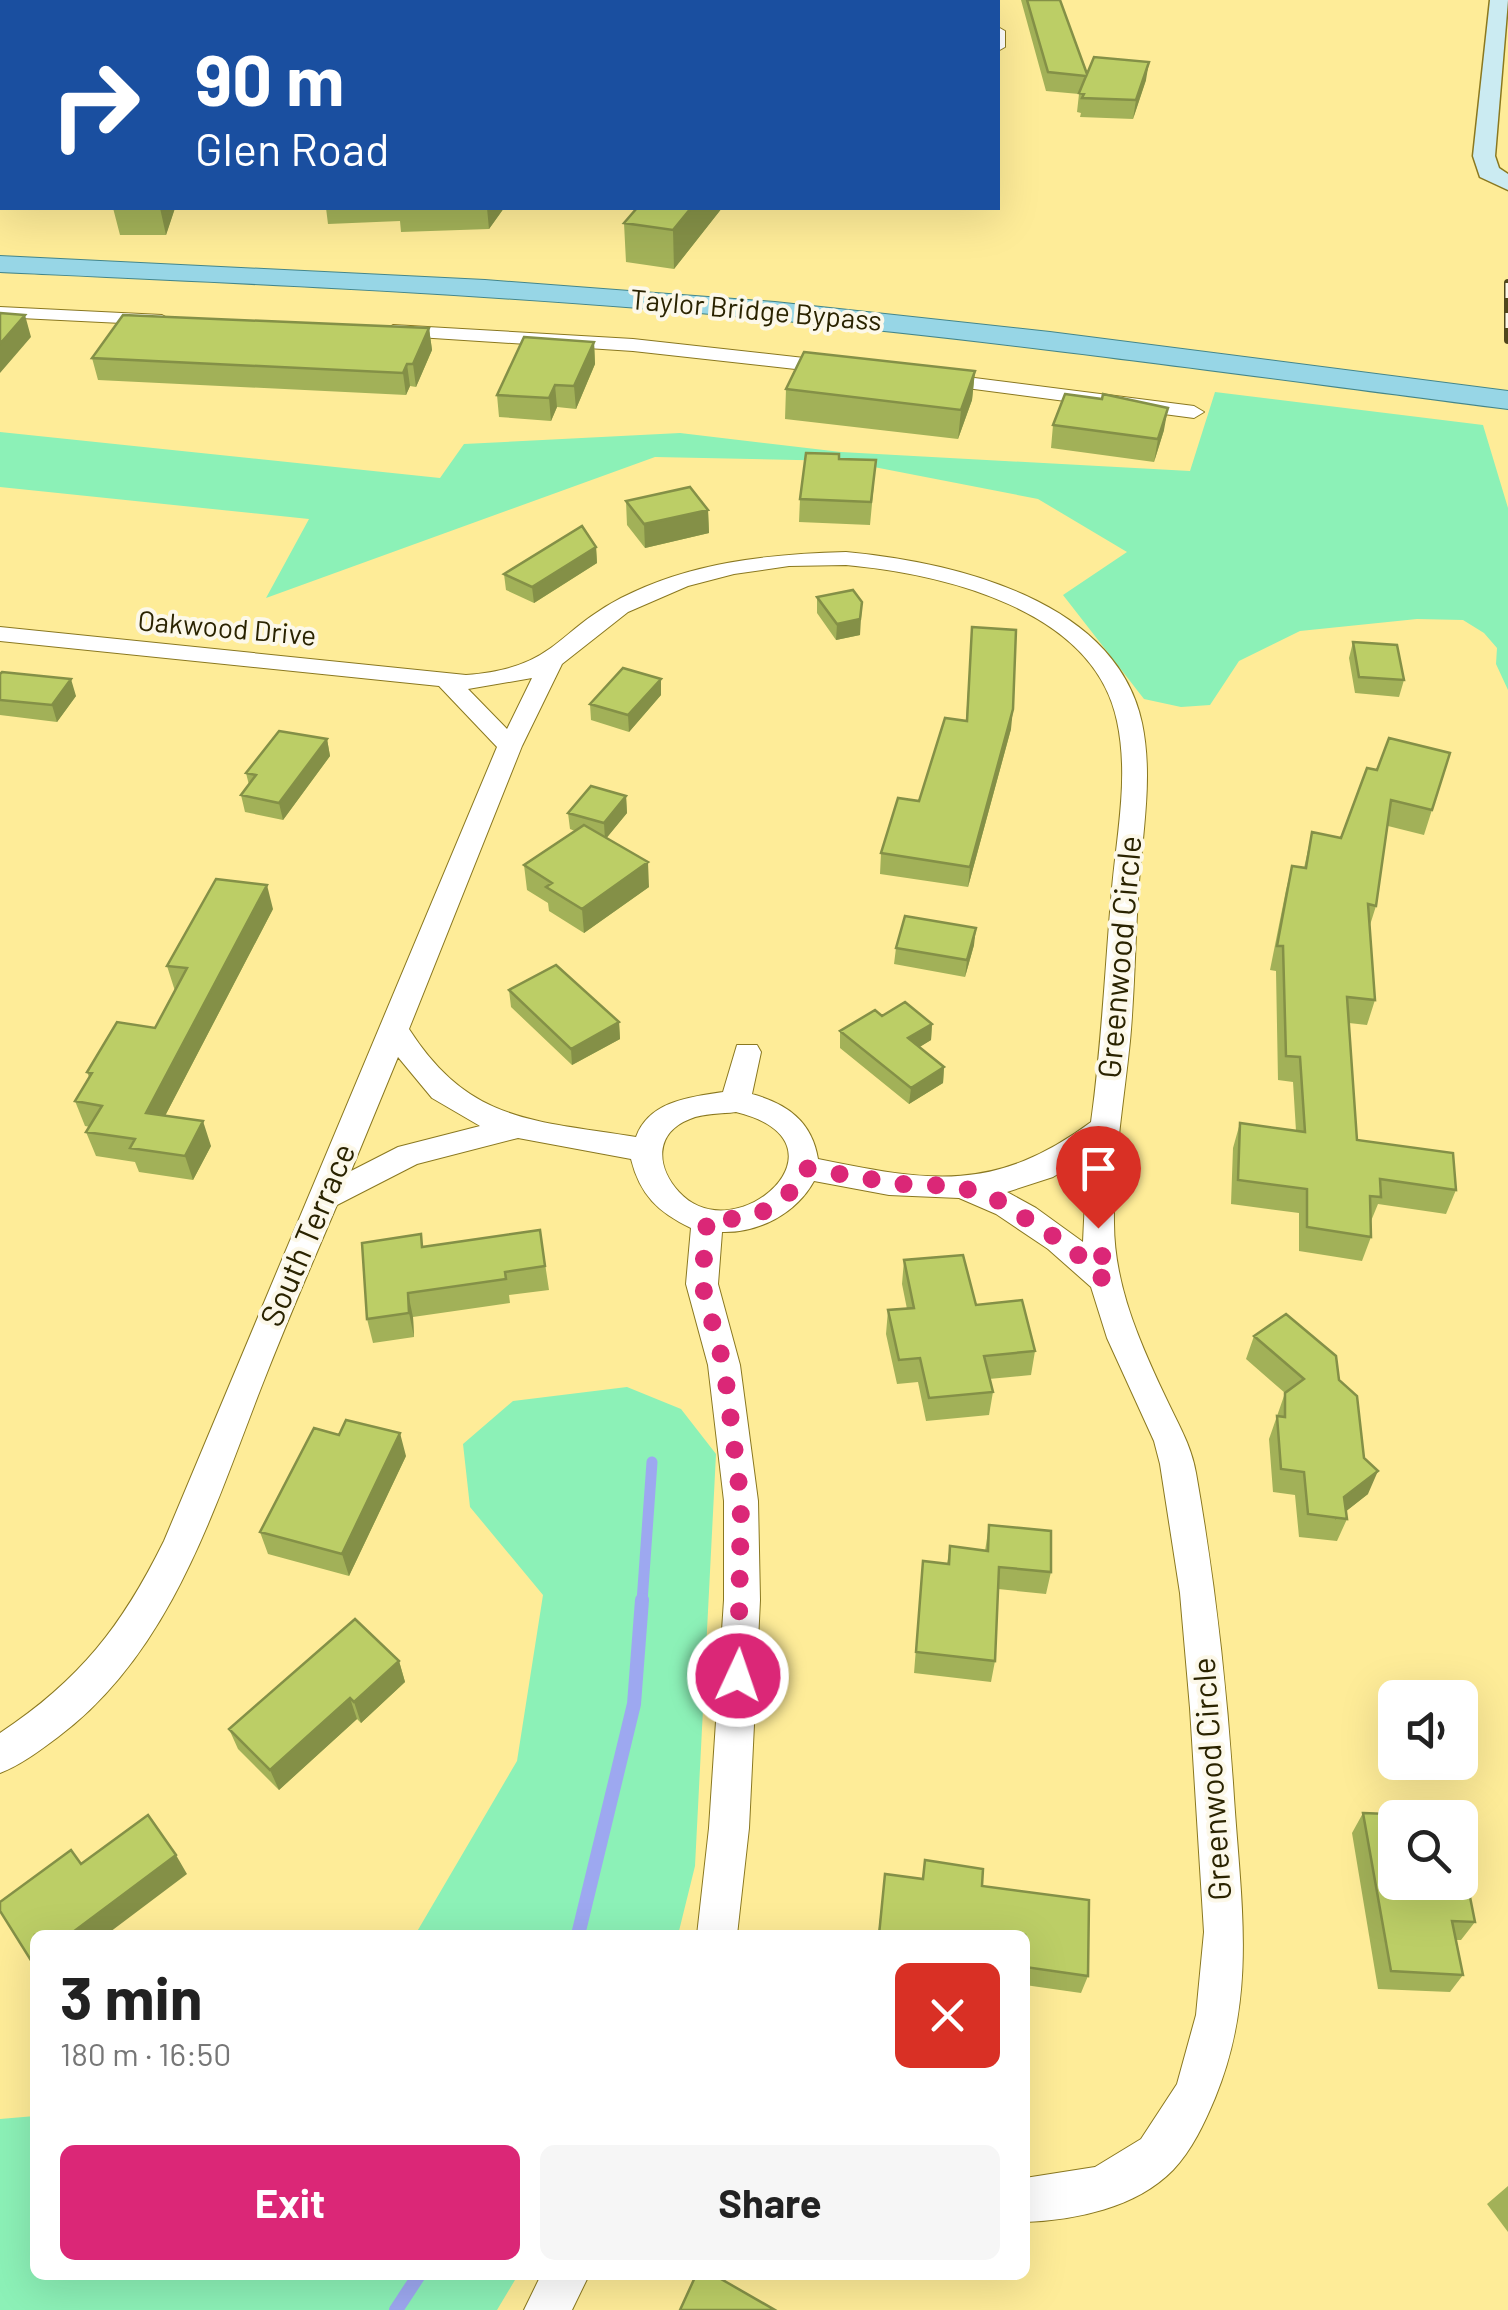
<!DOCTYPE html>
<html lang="en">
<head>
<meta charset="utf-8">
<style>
	body { margin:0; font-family:Barlow,sans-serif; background:#f6f6f6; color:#222; height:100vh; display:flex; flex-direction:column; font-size:38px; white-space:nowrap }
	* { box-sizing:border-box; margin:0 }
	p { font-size:32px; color:#767676 }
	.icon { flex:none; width:55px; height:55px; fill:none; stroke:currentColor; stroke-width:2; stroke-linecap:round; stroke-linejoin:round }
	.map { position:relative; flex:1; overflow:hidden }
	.panel { position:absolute; left:30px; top:1930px; width:1000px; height:350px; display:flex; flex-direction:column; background:#fff; border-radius:15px; box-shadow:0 10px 40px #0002 }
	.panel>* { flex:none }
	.hud { position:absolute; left:0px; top:0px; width:1000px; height:210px; box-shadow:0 10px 40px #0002; background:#1a4fa0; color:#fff; overflow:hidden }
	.controls { position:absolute; left:1378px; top:1680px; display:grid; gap:20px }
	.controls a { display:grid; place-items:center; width:100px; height:100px; border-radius:15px; background:#fff; box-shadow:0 10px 40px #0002; font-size:50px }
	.pin { position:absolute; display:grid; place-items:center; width:85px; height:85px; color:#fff; margin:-102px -42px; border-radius:50% 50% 50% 0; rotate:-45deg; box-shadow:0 0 10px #0007 }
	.pin .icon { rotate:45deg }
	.me { position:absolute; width:110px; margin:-55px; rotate:3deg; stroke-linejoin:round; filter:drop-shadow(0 0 8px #0008) }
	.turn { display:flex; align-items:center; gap:35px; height:210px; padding:0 30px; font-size:45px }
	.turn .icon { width:130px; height:130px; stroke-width:2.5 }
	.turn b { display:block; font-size:70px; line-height:85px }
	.round { display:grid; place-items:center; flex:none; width:105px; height:105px; border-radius:15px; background:#f6f6f6 }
	.head { display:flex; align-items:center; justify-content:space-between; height:170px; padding:0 30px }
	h1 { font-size:60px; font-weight:700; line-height:75px }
	.button { display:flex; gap:20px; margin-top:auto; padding:20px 30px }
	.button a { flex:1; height:115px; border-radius:15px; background:#db2777; color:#fff; font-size:40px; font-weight:700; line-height:115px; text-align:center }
	.button a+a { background:#f6f6f6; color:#222 }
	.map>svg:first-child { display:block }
	.green { fill:#8cf1b7 }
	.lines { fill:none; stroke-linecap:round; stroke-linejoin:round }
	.stream-far1 { stroke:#9da8f0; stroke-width:11 }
	.stream { stroke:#9da8f0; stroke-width:14 }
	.street-casing { stroke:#8a7820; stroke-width:2 }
	.secondary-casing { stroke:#8a7820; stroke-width:3 }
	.primary-casing { stroke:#44868a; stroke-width:2 }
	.street { fill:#fff; fill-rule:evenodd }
	.secondary { fill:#cbebf2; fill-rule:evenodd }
	.primary { fill:#97d6e6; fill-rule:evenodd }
	.rail-casing { stroke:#50471b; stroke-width:8 }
	.rail { stroke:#fcf8e9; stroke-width:5; stroke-dasharray:15; stroke-linecap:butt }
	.wall { fill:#a2b158 }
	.shaded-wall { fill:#849047 }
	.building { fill:#bcce66; stroke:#849047; stroke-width:2.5 }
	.route { stroke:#db2777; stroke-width:18; stroke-dasharray:0 32.4 }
	.labels { text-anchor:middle; stroke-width:8; stroke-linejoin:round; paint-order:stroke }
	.far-street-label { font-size:28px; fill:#2a2300; stroke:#fcf8e9 }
	.street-label { font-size:32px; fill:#2a2300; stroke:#fcf8e9 }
</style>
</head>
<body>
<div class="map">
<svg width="1508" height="2310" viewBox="0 0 1508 2310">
	<rect width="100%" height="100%" fill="#feec98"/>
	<path class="green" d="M1215,392L1483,425L1508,508V690L1496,664L1497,648L1484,633L1463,620L1417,619L1300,631L1239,661L1210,705L1181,707L1144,699L1063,595L1127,552L1038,499L843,461L655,457L266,598L309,519L0,487V432L440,478L464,444L680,433L841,452L1190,471Z
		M627,1387L681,1409L716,1454L695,1866L678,1935H415L517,1761L543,1595L470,1507L463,1444L513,1401Z
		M35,2116V2275H518L497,2310H0V2119Z"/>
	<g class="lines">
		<path class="stream-far1" d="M642,1602L652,1462"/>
		<path class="stream" d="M578,1935L634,1704L642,1600
			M396,2310L419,2275"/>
		<g class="street-casing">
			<path id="street" d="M734,0H748L749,2H735Z
				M978,0H992L994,2H980Z
				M0,14H2V22H0Z
				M998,27L1005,31V47L998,51Z
				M0,307L162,315L171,320L162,325L0,317Z
				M393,325L633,339L840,362L849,368L840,374L633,351L387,335L384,331Z
				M935,373L1194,406L1204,412L1194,418L928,383V375Z
				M846,552C952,562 1116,599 1142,723C1153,775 1143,830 1139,882C1135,935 1135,988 1130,1041C1124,1101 1113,1162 1114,1223C1114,1284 1139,1341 1165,1396C1177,1422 1191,1444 1196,1473C1215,1581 1227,1688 1234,1798C1241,1904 1257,1996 1215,2098C1204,2124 1192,2150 1173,2170C1136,2208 1075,2220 1025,2222V2178L1095,2167L1141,2139L1177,2084L1196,2015L1204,1932L1190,1708L1180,1593L1160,1464L1154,1441L1107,1338L1091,1287L1048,1249L996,1214L959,1198L889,1195L814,1181C796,1214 758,1233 722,1232L718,1284L740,1365L758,1501L760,1600L749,1828L737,1935H697L709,1828L724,1600V1501L708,1365L686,1284L691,1228C658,1212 640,1195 631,1159L518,1138L417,1164L337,1205C311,1266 285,1326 261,1388C212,1514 170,1653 58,1737C39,1751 21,1765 0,1773V1733C80,1680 122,1626 164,1541L497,747L439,686L0,641V627L466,675C556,668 554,633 621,598C691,562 769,554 846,552ZM846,565C943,574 1094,609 1117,721C1129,776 1117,833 1112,888C1105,966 1102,1044 1091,1122C995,1193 930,1182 818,1159C812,1121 787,1104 752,1094L761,1052L757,1045H737L723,1092C690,1097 649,1101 636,1137C535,1120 470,1124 409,1029L522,746L562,664L628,612L688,586L734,574L789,566ZM532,678L507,729L468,689ZM398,1057L432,1098L480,1126L398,1147L351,1171ZM736,1112C859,1142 736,1254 679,1192C656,1167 654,1133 690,1119C703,1113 722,1114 736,1112ZM1087,1156L1083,1242L1036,1208L1007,1192L1053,1177Z
				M541,2275H589L572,2310H524Z"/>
		</g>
		<g class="secondary-casing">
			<path id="secondary" d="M1490,0H1508L1495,156L1499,168L1508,174V190L1480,177L1473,156Z"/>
		</g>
		<g class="primary-casing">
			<path id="primary" d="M0,256L485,280L775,302L1050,332L1508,391V409C1264,378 1020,343 775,320C517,295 259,284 0,272Z"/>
		</g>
		<use href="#street" class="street"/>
		<use href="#secondary" class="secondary"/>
		<use href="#primary" class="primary"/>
		<g class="rail-casing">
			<path id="rail" d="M1508,283V340"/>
		</g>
		<use href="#rail" class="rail"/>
	</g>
	<path class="wall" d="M18,0H276L272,2H19Z
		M297,0H386L384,2H298Z
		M1021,0H1060L1087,74L1146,80L1133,119L1080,117L1081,113L1077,112L1079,94L1046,91Z
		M2,77V137L0,136V79Z
		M113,208H175L166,235H120Z
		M326,208H504L489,229L401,232L400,221L328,224Z
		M637,208H722L674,269L626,262L624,223Z
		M429,328L432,350L416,387L410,386L406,395L98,380L92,358Z
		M594,342L595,364L576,409L557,407L551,421L499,417L497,395Z
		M975,371L972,400L958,439L785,419L786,389Z
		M1053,425L1164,430L1154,462L1051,448Z
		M839,459L874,483L870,525L799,522L800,499Z
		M626,501L708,510L709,533L645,548L627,525Z
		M596,547L597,563L534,603L506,590L504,574Z
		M817,597L860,635L836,640L817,613Z
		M972,627L1011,729L968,887L880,874L881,853L919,801L966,721Z
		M1353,642L1404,680L1399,697L1355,693L1349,658Z
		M0,674L76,696L57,722L0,715Z
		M661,695L629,732L591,720L590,704Z
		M327,739L330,756L283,820L245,812L241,795L249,785L246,773Z
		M1450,753L1424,835L1388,826L1376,906L1370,925L1375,1000L1367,1025L1349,1023L1357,1140L1456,1190L1446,1214L1378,1204L1371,1221V1237L1362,1261L1299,1251V1213L1231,1204L1233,1148L1240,1123L1296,1131L1293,1082L1278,1080L1276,971L1270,970L1286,890L1292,866L1304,868L1312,832L1341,838L1377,770Z
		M626,796L627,813L606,838L649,887L584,933L549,911L548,903L527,890L524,865L575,831L570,829L568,813Z
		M273,909L165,1116L211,1146L193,1180L139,1172L135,1162L96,1156L86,1132L90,1127L85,1126L75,1101L89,1077L87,1072L155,1028L175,991L167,966Z
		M974,945L965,977L894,964L896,948Z
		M509,990L619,1022L620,1039L572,1065L511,1007Z
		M882,1016L932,1024L931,1040L919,1047L944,1067L943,1083L909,1104L840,1048V1031Z
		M540,1230L549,1290L509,1295L510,1303L413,1317L414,1337L373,1343L367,1319L423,1247Z
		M904,1260L976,1305L1035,1351L1031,1375L989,1379L993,1392L989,1415L926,1421L918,1382L897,1384L886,1334L888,1310L907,1309L902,1284Z
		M1254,1336L1339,1380L1368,1494L1346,1511L1347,1519L1337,1541L1299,1537L1295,1495L1273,1492L1269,1439L1285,1393L1246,1359Z
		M406,1456L349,1576L268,1554L260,1532Z
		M989,1525L1051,1572L1046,1594L998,1589L995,1661L991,1682L914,1673L923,1561L947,1564L950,1546L985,1551Z
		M399,1661L405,1682L361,1723L357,1719L279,1790L238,1749L229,1729Z
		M1363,1813L1395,1818L1475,1922L1461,1940H1456L1463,1975L1450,1992L1378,1989L1352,1833Z
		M925,1860L982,1886L1088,1976L1081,1993L1025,1985V1935H878L885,1874L922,1879Z
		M1508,2186V2232L1487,2204Z"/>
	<path class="shaded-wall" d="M240,0H276L272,2H236Z
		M370,0H386L384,2H371Z
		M1149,62L1146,80L1133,119L1136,100Z
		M160,208H175L166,235Z
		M487,208H504L489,229Z
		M691,208H722L674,269L673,230Z
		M25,315L31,337L0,373V344Z
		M429,328L432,350L416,387L413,364Z
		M594,342L595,364L576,409L574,386Z
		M407,364L410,386L406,395L403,373Z
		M975,371L972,400L958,439L961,410Z
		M555,385L557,407L551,421L549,398Z
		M1168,408L1164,430L1154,462L1158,439Z
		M708,510L709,533L645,548L644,524Z
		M596,547L597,563L534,603L532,587Z
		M862,602L860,635L836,640L837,624Z
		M71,679L76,696L57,722L52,705Z
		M661,679V695L629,732L628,715Z
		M1013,709L1011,729L968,887L970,867Z
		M327,739L330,756L283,820L279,803Z
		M626,796L627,813L605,840L604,823Z
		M648,862L649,887L584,933L582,909Z
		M267,885L273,909L154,1137L146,1113Z
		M976,928L974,945L965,977L967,960Z
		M619,1022L620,1039L572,1065L571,1049Z
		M932,1024L931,1040L907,1055L908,1038Z
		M944,1067L943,1083L909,1104L911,1088Z
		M203,1121L211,1146L193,1180L185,1156Z
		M408,1293L413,1317L414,1337L409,1313Z
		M400,1433L406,1456L349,1576L342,1554Z
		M1378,1471L1368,1494L1335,1520L1344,1497Z
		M399,1661L405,1682L361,1723L354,1702Z
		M350,1698L357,1719L279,1790L270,1770Z
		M176,1855L187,1874L106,1935H69Z"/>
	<path class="building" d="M145,0H240L236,2H141Z
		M455,0H491L489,2H453Z
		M563,0H610L609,2H562Z
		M909,0H940L942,2H910Z
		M1027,0H1060L1087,74L1094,57L1149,62L1136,100L1082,98L1084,94L1079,93L1086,76L1048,72Z
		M2,77V117H0V79Z
		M637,208H691L673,230L624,223Z
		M0,313L25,315L0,344Z
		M123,315L429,328L413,364H407L403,373L92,358Z
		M524,337L594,342L574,386L555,385L549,398L497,395Z
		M804,352L975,371L961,410L786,389Z
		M1065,394L1102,399L1103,394L1168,408L1158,439L1053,425Z
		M806,453L839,454V459L876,460L871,502L800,499Z
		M690,487L708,510L644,524L626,501Z
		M582,526L596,547L532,587L504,574Z
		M853,590L862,602L860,619L837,624L817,597Z
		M972,627L1016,630L1013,709L970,867L881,853L898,798L919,801L945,718L967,721Z
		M1353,642L1397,645L1404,680L1359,677Z
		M623,668L661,679L628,715L590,704Z
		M2,672L71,679L52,705L0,700V674Z
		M279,731L327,739L279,803L241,795L256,775L246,773Z
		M1389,738L1450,753L1432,810L1391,800L1376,906L1368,904L1375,1000L1347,997L1357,1140L1453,1153L1456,1190L1380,1179L1381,1197L1370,1196L1371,1237L1307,1227V1189L1238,1180L1240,1123L1305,1132L1300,1057L1286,1056L1283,946H1277L1292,866L1306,868L1312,832L1341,838L1367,768L1377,770Z
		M591,786L626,796L604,823L568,813Z
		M584,825L648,862L582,909L546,887L552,883L524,865Z
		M216,879L267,885L146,1113L203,1121L185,1156L130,1148L135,1139L86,1132L102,1106L75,1101L92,1073L87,1072L117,1022L155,1028L187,968L167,966Z
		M905,916L976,928L967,960L896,948Z
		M556,965L619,1022L571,1049L509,990Z
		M905,1002L932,1024L908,1038L944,1067L911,1088L840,1031L875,1010L882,1016Z
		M540,1230L545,1266L505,1272L506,1279L408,1293L409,1313L367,1319L362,1243L421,1234L422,1247Z
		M963,1255L976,1305L1022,1300L1035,1351L984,1356L993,1392L929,1398L920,1358L899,1360L888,1310L914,1308L904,1260Z
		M1286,1314L1336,1356L1339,1380L1357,1396L1364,1458L1378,1471L1344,1497L1347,1519L1308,1514L1304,1472L1281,1469L1277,1416L1285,1417V1393L1304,1379L1254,1336Z
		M346,1420L400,1433L342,1554L260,1532L314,1428L339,1435Z
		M989,1525L1051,1531V1572L999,1567L995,1661L916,1652L923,1561L949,1564L950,1546L988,1551Z
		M355,1619L399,1661L354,1702L350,1698L270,1770L229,1729Z
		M1363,1813L1439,1816L1395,1818V1882H1460V1867H1464L1475,1922L1452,1921L1463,1975L1391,1971Z
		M148,1815L176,1855L69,1935H35V1960L32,1962L0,1911V1902L71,1850L81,1864Z
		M925,1860L983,1869L982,1886L1089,1900L1088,1976L1025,1967V1935H879L885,1874L923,1879Z
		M696,2275H714L775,2310H680Z"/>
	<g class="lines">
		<path class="route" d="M738,1676L741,1501L724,1366L702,1284L707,1219C749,1222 788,1210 804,1168L900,1184L957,1186L994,1198L1070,1247L1106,1282L1098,1228"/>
	</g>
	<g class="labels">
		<g class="far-street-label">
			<text transform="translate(756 310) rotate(5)" y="10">Taylor Bridge Bypass</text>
			<text transform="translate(227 628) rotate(5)" y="10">Oakwood Drive</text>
		</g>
		<g class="street-label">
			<text transform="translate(1120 957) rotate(-85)" y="11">Greenwood Circle</text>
			<text transform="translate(308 1235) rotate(-67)" y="11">South Terrace</text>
			<text transform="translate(1212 1779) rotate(-94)" y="11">Greenwood Circle</text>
		</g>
	</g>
</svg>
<div class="controls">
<a><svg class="icon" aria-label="sound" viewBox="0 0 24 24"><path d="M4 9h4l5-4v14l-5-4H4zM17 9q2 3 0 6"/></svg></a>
<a><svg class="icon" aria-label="search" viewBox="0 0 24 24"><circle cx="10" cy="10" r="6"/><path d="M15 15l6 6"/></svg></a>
</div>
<div class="pin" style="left:1098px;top:1228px;background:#d93025"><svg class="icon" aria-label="arrive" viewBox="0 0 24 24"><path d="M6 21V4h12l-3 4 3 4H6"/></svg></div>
<svg class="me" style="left:738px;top:1676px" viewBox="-20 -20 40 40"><circle r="17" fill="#db2777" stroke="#fff" stroke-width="3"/><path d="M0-11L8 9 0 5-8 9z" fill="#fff"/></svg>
<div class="hud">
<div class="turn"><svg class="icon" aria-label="right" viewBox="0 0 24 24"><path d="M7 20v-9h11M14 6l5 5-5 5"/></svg><div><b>90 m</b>Glen Road</div></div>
</div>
<section class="panel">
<div class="head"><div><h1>3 min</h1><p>180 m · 16:50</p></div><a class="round" style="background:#d93025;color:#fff"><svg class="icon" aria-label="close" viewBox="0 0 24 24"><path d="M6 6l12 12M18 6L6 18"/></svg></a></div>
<div class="button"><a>Exit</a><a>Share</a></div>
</section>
</div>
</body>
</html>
